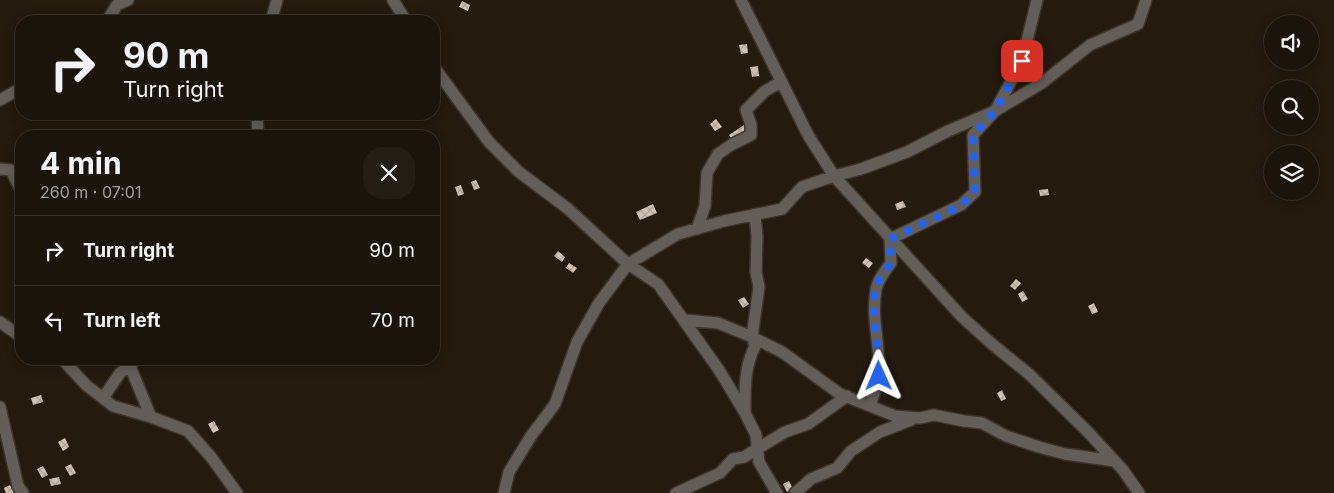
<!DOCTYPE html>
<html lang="en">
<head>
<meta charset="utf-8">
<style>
	body { margin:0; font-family:Inter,sans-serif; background:#241d13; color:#f1f3f6; height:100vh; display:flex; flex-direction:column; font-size:19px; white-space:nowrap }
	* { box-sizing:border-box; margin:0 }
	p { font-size:16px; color:#a09e9c }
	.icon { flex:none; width:28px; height:28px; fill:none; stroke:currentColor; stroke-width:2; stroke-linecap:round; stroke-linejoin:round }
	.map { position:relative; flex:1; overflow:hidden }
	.drawer { position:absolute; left:15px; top:130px; width:425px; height:235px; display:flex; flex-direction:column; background:#1b140a; border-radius:20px; box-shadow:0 2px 12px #0003,0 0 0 1px #39332b }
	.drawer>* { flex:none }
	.hud { position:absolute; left:15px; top:15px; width:425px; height:105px; border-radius:20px; box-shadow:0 2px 12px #0003,0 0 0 1px #39332b; background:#1b140a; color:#f1f3f6; overflow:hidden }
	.tools { position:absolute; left:1264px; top:15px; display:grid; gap:10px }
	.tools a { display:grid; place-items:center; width:55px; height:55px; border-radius:50%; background:#1b140a; box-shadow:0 2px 12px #0003,0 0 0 1px #39332b; font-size:25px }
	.pin { position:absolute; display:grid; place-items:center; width:42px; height:42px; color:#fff; margin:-21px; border-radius:10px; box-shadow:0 2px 8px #0006 }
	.me { position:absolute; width:55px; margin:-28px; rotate:359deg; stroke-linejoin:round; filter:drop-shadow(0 0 4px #0008) }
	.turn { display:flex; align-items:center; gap:18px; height:105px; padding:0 25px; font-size:22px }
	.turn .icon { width:65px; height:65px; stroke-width:2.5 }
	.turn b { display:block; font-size:35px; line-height:42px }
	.round { display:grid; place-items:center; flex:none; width:52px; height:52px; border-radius:20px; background:#241d13 }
	.headline { display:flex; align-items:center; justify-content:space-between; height:85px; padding:0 25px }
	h1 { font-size:30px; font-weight:700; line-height:38px }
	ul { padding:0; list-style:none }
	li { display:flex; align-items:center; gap:15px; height:70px; padding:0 25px; border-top:1px solid #39332b }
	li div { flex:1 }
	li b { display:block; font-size:19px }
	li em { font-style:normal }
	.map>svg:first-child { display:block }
	.building { fill:url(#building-cross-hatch) }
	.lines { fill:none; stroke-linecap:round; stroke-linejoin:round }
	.street-casing { stroke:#3e3429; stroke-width:14 }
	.street { stroke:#645e58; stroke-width:11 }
	.route { stroke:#2563eb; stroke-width:9; stroke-dasharray:0 16.2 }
</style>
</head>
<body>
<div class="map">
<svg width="1334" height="493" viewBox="0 0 1334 493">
	<defs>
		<pattern id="building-cross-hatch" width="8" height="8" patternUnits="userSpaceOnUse" patternTransform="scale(1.25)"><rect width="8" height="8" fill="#d0c2b3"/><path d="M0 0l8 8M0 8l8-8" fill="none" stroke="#aca296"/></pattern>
	</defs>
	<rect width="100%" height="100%" fill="#241a0e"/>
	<path class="building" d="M462,1L470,5L468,11L459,7Z
		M747,44L748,53L741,54L739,45Z
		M758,66L759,76L752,77L750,67Z
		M716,119L722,127L715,131L710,124Z
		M744,125L749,132L734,142L729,135Z
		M476,180L480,188L474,190L471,182Z
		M461,185L464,194L458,196L455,187Z
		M1048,189L1049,195L1040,196L1039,190Z
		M903,201L906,207L897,210L895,204Z
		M653,204L657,213L640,220L636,212Z
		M558,251L565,257L562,262L554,256Z
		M866,258L873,263L869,268L862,263Z
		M569,263L577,268L573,273L566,268Z
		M1016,279L1021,283L1015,290L1010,286Z
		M1023,291L1028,299L1022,302L1018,294Z
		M744,297L749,304L743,308L738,300Z
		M1094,303L1098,312L1092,314L1088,306Z
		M1002,390L1006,399L1001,401L997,393Z
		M41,395L43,402L33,405L31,398Z
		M214,421L219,430L213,433L208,424Z
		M65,438L69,447L63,451L58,442Z
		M71,464L76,473L70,476L65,467Z
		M43,466L48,475L42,478L37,469Z
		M59,477L61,484L51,486L49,479Z
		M789,481L793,489L787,492L783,484Z
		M10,485L14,493H6L4,488Z"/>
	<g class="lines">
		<g class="street-casing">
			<path id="street" d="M393,0L406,21
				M741,0L808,135L834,176L962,317L992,344L1029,374L1088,432L1123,470L1139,493
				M1037,0L1022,61L995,111L973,135L975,192L961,205L890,239L891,263C885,271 877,281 876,290C871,317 880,345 879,372C879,383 873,395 870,406L895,416L920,418L934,415L964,421L982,423L1006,436L1039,447L1065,454L1115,461
				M107,21L117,5L128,0
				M271,21L277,0
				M434,67L489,142L519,172L567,208L628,264L658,284L719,370L745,413L756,435L759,462L777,493
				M0,100L21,88
				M257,114L258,136
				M0,169L11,170L21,190
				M697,229L705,206L707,173L718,154L731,145L751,135V125L746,110L765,91L781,82
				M685,320L718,323L752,337L782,352L840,394L870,406
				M0,322L21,337
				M62,359L86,385L113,406L151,417L188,431L211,457L237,493
				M127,359L151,417
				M103,398L120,373L137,359
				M0,407L18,486L23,493
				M745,413C745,389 744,368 755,346L752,337L759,287L756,272L757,236L755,215
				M504,493L509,472L531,436L555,404L577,342L599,303L628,264L678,234L724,221L782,209L802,187L834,176L861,169L907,152L948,131L995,111L1042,83L1090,45L1138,24L1146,0
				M676,493L720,473L733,459L744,457L785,432L808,424L847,396
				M795,493L811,479L837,468L851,451L880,432L911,420"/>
		</g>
		<use href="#street" class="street"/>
	</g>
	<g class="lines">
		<path class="route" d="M879,376C880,347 871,318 875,290C877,281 885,271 891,263L890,239L960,206L975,192L973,135L995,111L1022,61"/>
	</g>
</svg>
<div class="tools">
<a><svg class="icon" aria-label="sound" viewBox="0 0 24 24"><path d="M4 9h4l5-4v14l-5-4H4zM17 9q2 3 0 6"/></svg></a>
<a><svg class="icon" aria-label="search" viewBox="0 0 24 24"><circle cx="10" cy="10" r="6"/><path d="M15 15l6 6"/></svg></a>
<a><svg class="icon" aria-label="layers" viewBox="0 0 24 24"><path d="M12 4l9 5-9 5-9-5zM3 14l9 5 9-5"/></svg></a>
</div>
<div class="pin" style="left:1022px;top:61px;background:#d93025"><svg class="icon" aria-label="arrive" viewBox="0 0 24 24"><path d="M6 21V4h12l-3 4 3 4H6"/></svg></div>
<svg class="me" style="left:879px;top:376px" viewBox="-20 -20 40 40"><path d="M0-17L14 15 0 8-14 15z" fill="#2563eb" stroke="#fff" stroke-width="4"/></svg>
<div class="hud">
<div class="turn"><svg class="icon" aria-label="right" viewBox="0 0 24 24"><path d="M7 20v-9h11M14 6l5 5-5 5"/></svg><div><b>90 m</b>Turn right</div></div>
</div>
<section class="drawer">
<div class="headline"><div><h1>4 min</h1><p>260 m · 07:01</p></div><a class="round"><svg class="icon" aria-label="close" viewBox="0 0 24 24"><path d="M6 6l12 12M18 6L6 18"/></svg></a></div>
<ul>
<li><svg class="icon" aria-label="right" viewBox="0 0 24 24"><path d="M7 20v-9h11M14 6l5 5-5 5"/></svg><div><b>Turn right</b></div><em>90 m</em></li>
<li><svg class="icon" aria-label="left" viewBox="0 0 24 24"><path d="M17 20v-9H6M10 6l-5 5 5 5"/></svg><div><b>Turn left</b></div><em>70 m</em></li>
</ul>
</section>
</div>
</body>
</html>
